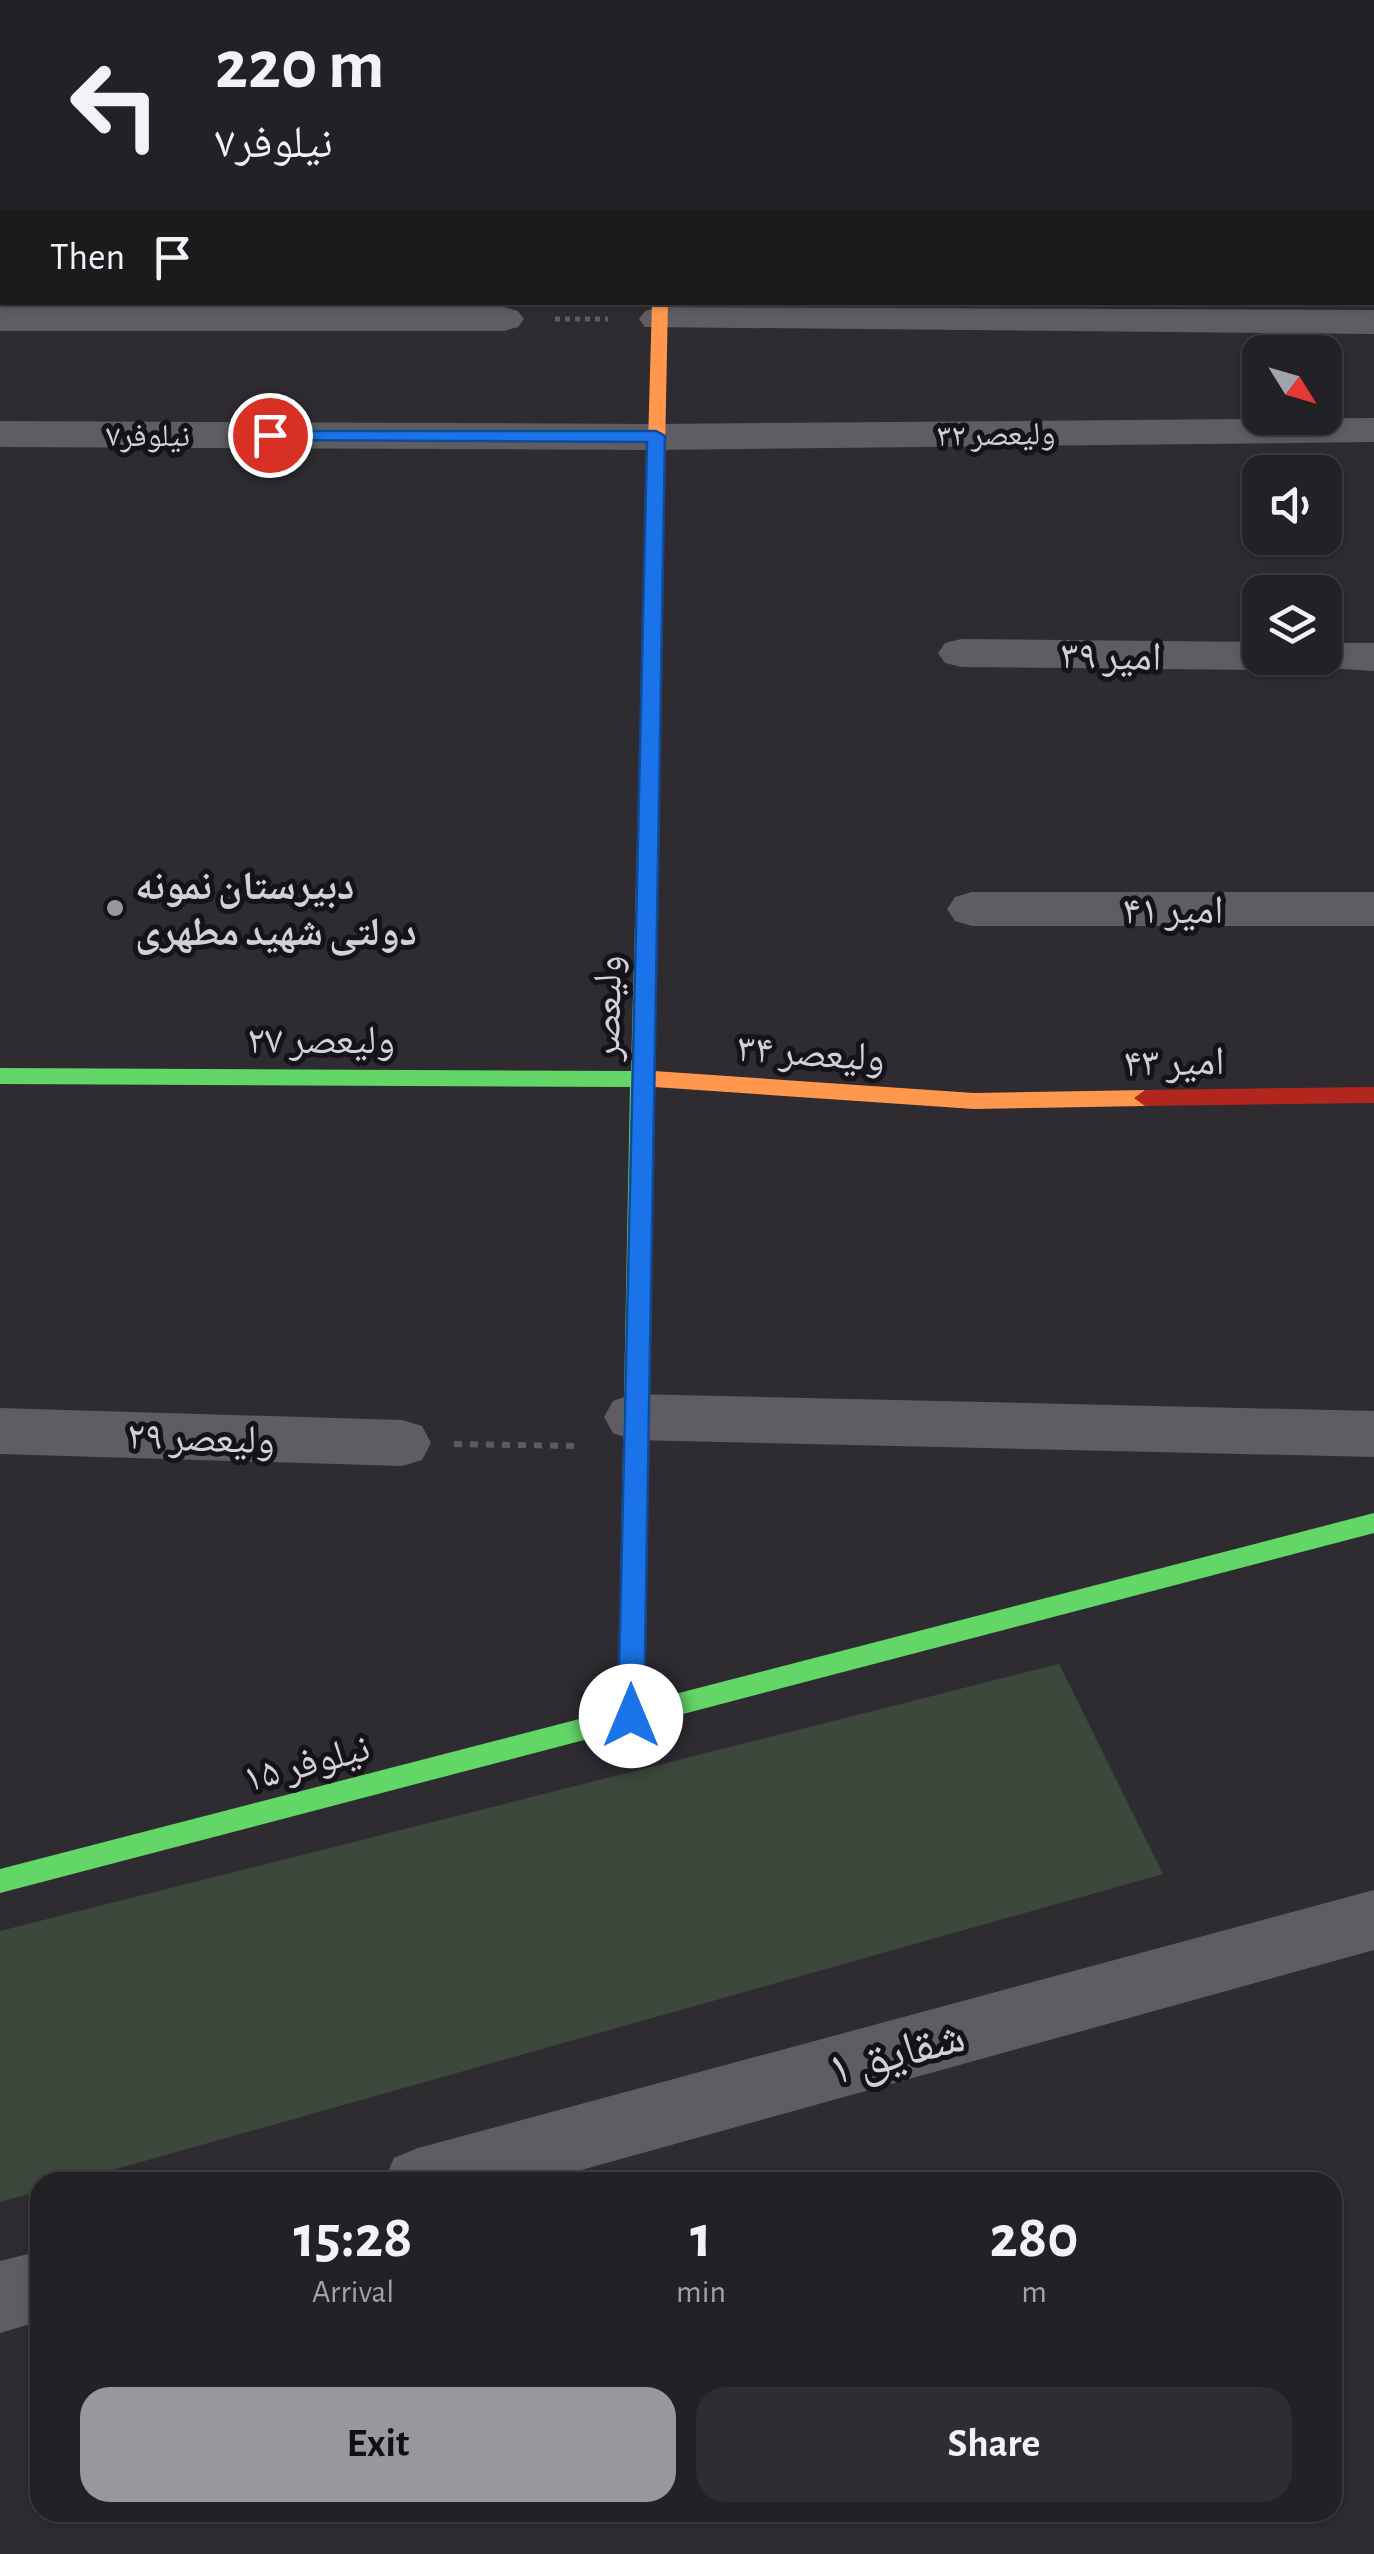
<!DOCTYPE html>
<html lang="en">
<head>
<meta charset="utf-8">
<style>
	body { margin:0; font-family:"Alegreya Sans","Noto Naskh Arabic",sans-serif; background:#2e2e32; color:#f1f3f6; height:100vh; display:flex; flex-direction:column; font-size:38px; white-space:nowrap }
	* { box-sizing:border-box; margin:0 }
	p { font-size:32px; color:#a2a3a7 }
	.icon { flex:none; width:55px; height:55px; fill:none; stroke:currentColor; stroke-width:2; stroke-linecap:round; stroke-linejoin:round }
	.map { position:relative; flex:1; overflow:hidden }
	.sheet { position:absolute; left:30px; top:2172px; width:1312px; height:350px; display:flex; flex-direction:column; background:#222125; border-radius:30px; box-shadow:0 2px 8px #0004,0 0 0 2px #3f3e42 }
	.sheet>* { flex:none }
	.top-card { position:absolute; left:0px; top:0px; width:1375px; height:305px; box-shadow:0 2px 8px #0004,0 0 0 2px #3f3e42; background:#222125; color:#f1f3f6; overflow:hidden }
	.needle { width:65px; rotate:127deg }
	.fabs { position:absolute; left:1242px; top:335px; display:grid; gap:20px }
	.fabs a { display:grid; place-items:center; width:100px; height:100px; border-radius:20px; background:#222125; box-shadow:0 2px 8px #0004,0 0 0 2px #3f3e42; font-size:50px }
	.pin { position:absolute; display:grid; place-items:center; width:85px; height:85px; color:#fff; margin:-42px; border:5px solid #fff; border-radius:50%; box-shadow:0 2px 10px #0007 }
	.me { position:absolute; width:110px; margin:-55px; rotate:0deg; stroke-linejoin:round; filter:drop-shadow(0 0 8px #0008) }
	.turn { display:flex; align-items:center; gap:35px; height:210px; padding:0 50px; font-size:45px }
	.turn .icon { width:130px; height:130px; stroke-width:2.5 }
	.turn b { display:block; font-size:70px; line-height:85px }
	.then { display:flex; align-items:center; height:95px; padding:0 50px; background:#0003; gap:20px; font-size:38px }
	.eta { display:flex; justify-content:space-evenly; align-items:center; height:170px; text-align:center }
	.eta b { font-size:60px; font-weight:700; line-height:70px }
	.primary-button { display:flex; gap:20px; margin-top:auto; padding:20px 50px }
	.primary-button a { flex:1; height:115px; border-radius:30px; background:#99969d; color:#111; font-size:40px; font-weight:700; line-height:115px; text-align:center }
	.primary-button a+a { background:#2e2e32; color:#f1f3f6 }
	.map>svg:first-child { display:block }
	.green { fill:#3c483b }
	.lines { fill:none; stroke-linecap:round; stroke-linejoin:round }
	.path-far1 { stroke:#5d5b5f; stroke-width:5; stroke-dasharray:5 5; stroke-linecap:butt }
	.path { stroke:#5d5b5f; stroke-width:6; stroke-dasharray:8 8; stroke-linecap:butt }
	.street { fill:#5f5d62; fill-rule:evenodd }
	.fast { fill:#63d668; fill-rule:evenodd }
	.slow { fill:#ff974d; fill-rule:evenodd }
	.jam { fill:#b3261e; fill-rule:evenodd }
	.route { fill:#1a73e8; stroke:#114b97; stroke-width:2.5 }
	.poi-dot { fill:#99969d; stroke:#151318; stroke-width:4 }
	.labels { text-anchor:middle; stroke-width:10; stroke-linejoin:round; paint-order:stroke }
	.far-street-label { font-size:32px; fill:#d2cfd7; stroke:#151318 }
	.street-label { font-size:40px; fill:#d2cfd7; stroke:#151318 }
	.poi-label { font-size:40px; font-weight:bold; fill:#d2cfd7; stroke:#151318; text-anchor:start }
	.near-street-label { font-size:48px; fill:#d2cfd7; stroke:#151318 }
</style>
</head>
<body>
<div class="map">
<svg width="1374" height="2554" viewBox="0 0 1374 2554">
	<rect width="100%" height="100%" fill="#2e2c31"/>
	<path class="green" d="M1059,1664L1163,1874L70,2182H40V2191L0,2202V1931Z"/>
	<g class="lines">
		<path class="path-far1" d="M555,319H608"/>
		<path class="path" d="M454,1444L577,1446"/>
		<path class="street" d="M1140,0H1174L1175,2H1141Z
			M0,89H2V111H0Z
			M1372,144H1374V166H1372Z
			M0,197H2V219H0Z
			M0,307H504L518,311L524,319L518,327L504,331H0Z
			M659,307L1374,310V334L645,327L639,319L645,311Z
			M1374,418V442L656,450L0,447V421L656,424Z
			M961,639L1260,642V658H1282L1276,666L1260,670L961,667L945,663L938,653L945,643Z
			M1325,643H1374V671L1309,667L1303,658H1325Z
			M972,892H1374V926H972L955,921L947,909L955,897Z
			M633,1394L1374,1411V1457L633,1440L613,1433L604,1417L613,1401Z
			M0,1408L402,1420L422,1426L431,1443L422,1460L402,1466L0,1454Z
			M1374,1890V1950L538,2182H383L394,2158L418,2148Z
			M40,2251V2321L0,2333V2261Z"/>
		<path class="fast" d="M660,0H674V2H660Z
			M654,546L663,551L652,1071L662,1073L665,1079L662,1085L652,1087L644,1702L1374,1513V1533L0,1893V1869L618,1709L630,1087L0,1084V1068L631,1071L645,551Z"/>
		<path class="slow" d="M652,302H668L663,551L654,556L645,551Z
			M654,1071L974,1093L1145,1090L1156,1098L1145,1106L974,1109L654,1087L643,1079Z"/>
		<path class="jam" d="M1374,1087V1103L1145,1106L1134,1098L1145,1090Z"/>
	</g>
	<path class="route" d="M264,431H656L665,436L644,1716L631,1727L618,1716L647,442L270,440L264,439Z"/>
	<circle class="poi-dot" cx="115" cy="908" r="10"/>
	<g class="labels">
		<g class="far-street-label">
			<text transform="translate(996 434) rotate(-1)" y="11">ولیعصر ۳۲</text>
			<text x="148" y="446">نیلوفر۷</text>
		</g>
		<g class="street-label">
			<text transform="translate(1111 655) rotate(1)" y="14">امیر ۳۹</text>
			<text x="1173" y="923">امیر ۴۱</text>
			<text transform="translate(606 1008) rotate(-89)" y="14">ولیعصر</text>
			<text x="321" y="1053">ولیعصر ۲۷</text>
			<text transform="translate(811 1052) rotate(4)" y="14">ولیعصر ۳۴</text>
			<text transform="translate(1174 1061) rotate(-1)" y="14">امیر ۴۳</text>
			<text transform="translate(201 1437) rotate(2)" y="14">ولیعصر ۲۹</text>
			<text transform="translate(306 1762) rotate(-15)" y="14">نیلوفر ۱۵</text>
		</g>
		<g class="poi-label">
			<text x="135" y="899">دبیرستان نمونه<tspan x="135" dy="46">دولتی شهید مطهری</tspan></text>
		</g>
		<g class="near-street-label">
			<text transform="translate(896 2051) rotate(-15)" y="17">شقایق ۱</text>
		</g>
	</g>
</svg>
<div class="fabs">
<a><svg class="needle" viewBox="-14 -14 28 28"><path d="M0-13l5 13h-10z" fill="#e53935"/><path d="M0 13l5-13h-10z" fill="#a2a3a7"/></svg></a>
<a><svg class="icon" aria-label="sound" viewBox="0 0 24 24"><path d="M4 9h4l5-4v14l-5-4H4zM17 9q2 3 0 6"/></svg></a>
<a><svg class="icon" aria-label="layers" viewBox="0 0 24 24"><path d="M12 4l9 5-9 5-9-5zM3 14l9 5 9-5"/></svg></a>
</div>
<div class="pin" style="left:270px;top:435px;background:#d93025"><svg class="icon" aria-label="arrive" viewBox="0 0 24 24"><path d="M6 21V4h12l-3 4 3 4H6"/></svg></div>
<svg class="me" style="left:631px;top:1716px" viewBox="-20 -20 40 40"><circle r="19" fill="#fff"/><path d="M0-13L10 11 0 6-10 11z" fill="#1a73e8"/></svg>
<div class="top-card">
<div class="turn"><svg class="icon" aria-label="left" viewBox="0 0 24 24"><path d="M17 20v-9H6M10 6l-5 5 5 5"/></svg><div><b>220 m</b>نیلوفر۷</div></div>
<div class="then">Then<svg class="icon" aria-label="arrive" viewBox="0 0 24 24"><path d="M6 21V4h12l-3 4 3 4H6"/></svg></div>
</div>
<section class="sheet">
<div class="eta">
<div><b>15:28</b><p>Arrival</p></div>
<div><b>1</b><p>min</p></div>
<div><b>280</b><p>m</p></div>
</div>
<div class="primary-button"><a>Exit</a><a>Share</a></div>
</section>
</div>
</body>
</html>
